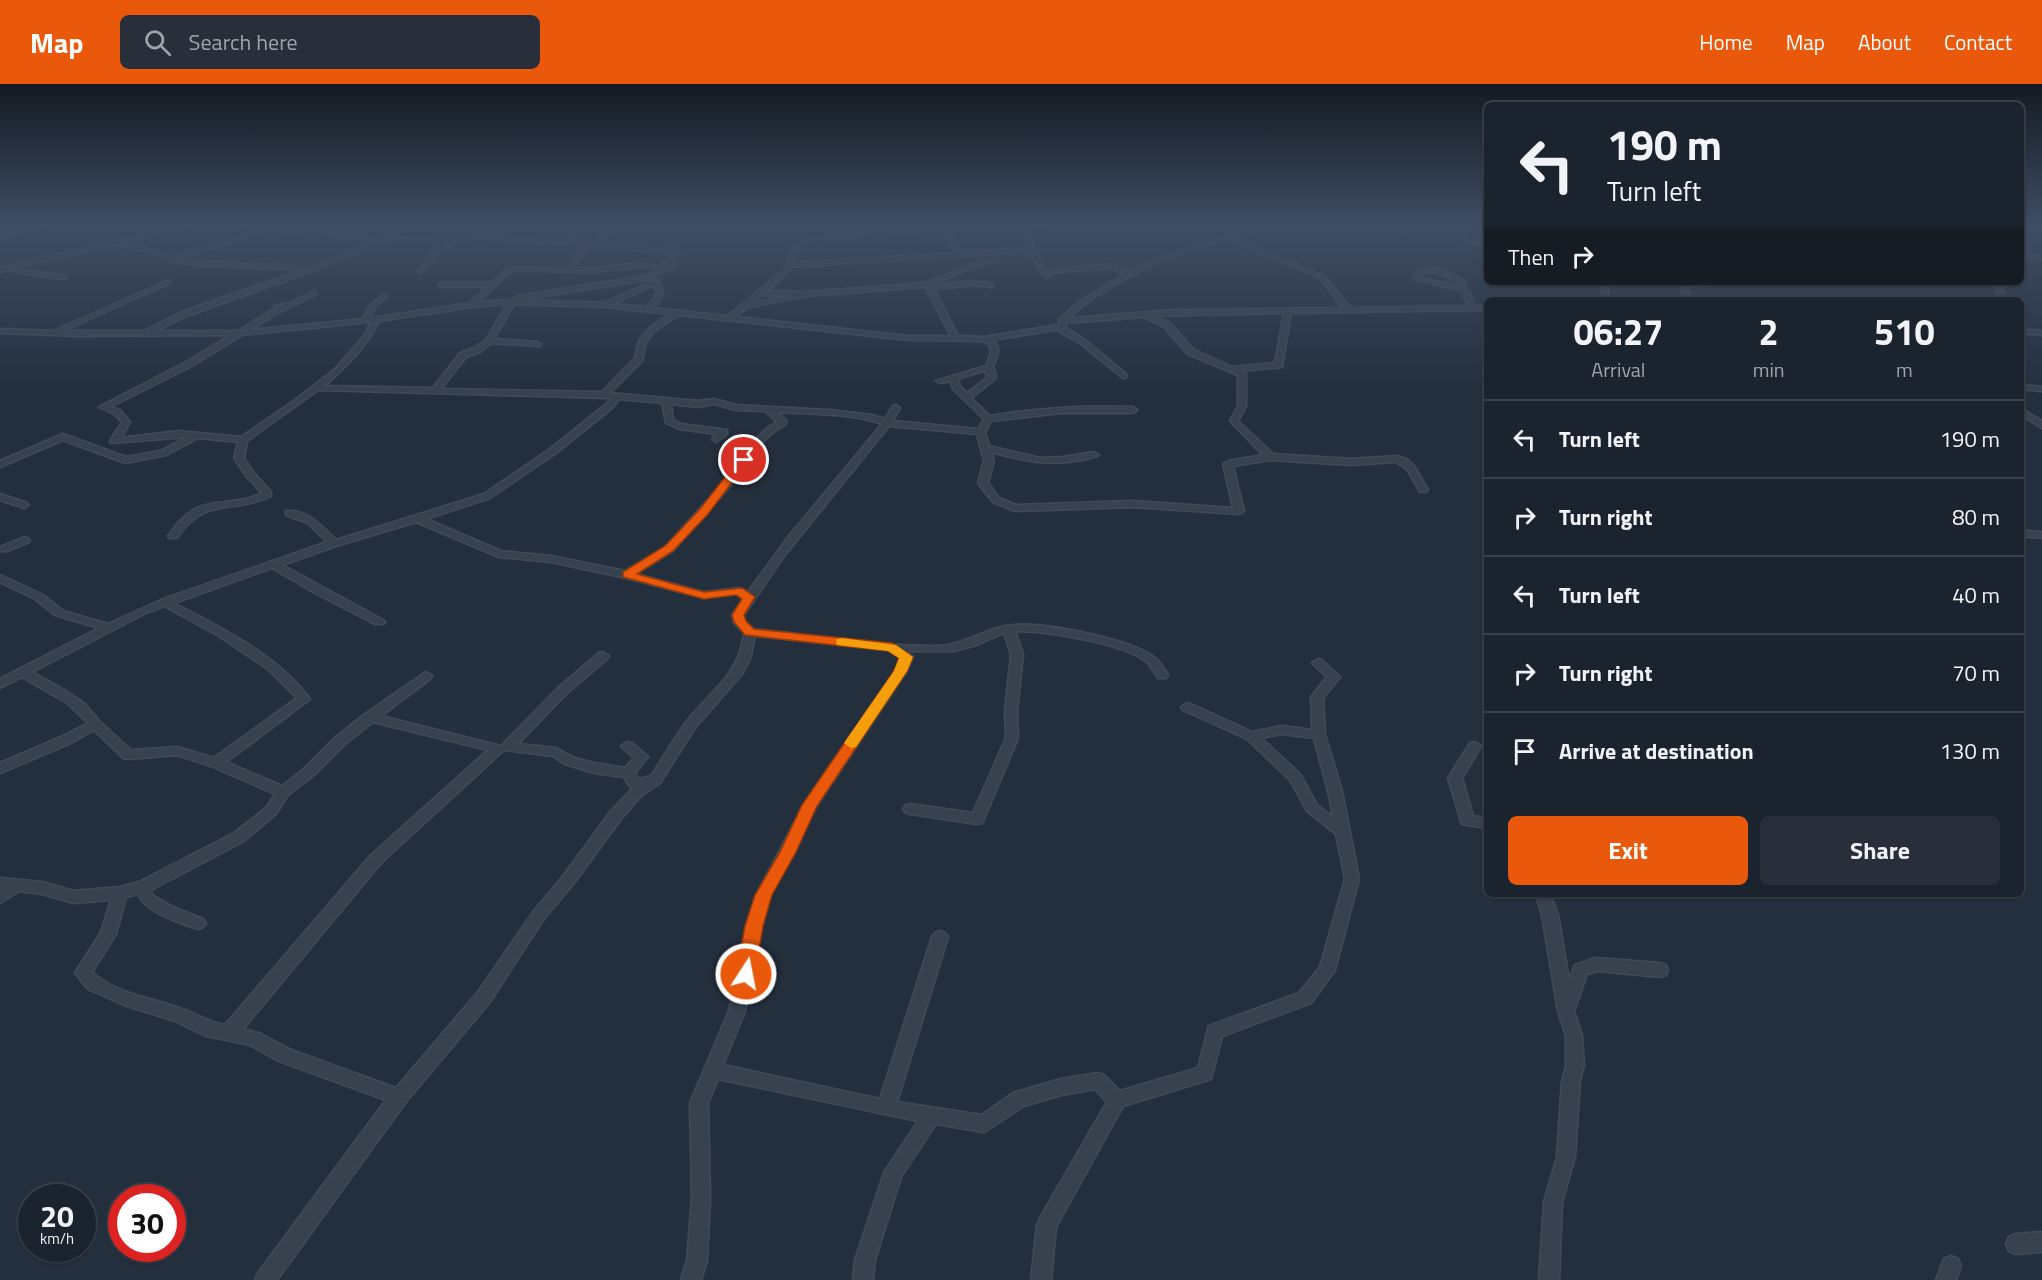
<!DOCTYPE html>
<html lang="en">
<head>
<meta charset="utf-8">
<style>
	body { margin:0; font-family:"Titillium Web",sans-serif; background:#282f3a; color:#f1f3f6; height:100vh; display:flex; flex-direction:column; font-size:22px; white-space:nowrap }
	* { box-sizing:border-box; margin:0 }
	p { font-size:20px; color:#a0a4aa }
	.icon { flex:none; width:33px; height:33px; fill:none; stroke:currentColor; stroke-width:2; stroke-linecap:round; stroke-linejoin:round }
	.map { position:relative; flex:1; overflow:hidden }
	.side { position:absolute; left:1484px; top:213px; width:540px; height:600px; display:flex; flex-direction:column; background:#1b232e; border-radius:9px; box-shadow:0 2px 4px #0004,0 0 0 2px #39404a }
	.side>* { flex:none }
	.hud { position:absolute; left:1484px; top:18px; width:540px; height:183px; border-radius:9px; box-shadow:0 2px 4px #0004,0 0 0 2px #39404a; background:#1b232e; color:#f1f3f6; overflow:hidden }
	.speed { position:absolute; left:18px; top:1100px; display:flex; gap:12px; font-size:30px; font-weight:700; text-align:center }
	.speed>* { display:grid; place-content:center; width:78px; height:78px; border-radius:50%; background:#1b232e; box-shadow:0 2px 4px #0004,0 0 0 2px #39404a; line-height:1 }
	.speed small { font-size:15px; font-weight:400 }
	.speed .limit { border:9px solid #d22; background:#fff; color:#111 }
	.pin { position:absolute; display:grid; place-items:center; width:51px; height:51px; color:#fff; margin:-26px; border:3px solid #fff; border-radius:50%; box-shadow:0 2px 6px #0007 }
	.me { position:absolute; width:66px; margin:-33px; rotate:11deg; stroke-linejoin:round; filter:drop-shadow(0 0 4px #0008) }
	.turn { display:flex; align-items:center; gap:21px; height:126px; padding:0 24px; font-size:27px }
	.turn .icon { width:78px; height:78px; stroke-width:2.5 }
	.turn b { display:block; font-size:42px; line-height:51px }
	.then { display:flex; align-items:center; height:57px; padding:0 24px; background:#0003; gap:12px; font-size:22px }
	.eta { display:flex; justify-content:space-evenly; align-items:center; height:102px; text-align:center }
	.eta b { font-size:36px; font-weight:700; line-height:42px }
	.action { display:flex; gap:12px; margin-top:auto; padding:12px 24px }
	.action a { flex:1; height:69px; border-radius:9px; background:#ea580c; color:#fff; font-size:24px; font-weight:700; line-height:69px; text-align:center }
	.action a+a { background:#282f3a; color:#f1f3f6 }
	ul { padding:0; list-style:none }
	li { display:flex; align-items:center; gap:18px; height:78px; padding:0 24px; border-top:2px solid #39404a }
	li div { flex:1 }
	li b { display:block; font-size:22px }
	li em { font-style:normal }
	header { display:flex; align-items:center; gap:36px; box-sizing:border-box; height:84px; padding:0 30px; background:#ea580c; color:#fff }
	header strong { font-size:28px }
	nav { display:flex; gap:33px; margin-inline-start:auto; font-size:21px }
	.search { width:420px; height:54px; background:#282f3a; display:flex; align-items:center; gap:15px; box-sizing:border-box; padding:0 21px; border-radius:9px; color:#a0a4aa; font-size:22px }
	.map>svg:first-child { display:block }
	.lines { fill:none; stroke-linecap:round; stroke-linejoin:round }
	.minor-casing { stroke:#414a57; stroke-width:3 }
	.minor { fill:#38414e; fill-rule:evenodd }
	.route { fill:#ea580c; stroke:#983908; stroke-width:1.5 }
	.slow { fill:#f59e0b }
</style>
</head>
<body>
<header>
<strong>Map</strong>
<div class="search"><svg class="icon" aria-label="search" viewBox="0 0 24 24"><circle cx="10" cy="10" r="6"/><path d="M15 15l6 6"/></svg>Search here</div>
<nav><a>Home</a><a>Map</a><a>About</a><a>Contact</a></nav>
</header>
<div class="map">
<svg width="2042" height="1196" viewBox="0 0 2042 1196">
	<rect width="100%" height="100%" fill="#242f3e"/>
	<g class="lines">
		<g class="minor-casing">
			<path id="minor" d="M5,140H16L0,145V141Z
				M41,140H50L0,157V153Z
				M123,140C134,140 146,147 156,147C169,146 181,140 194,140L121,159L170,170L173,173L260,146L232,140H246L284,146L381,153L401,140H407L403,145L389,154L495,151L499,148L500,140H506L505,148L500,154L564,156L579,140H585L571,157L590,158L626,140H633L632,141L653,146L650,148L627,144L598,159L663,165L685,151H689V153L670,166L681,169L670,179L676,180V182L646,196L519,216L604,219L656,195L659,197L657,199L663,205L661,214L653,224L728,232L781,188L788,178L792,164L805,153L1011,140H1053L1050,142H1025L1045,186L1110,180L1130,187C1183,165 1239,140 1298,140L1232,154L1324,192L1351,224L1468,222L1462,207L1413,195L1418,186L1436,184L1466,197L1465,204L1470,210L1475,222H1486V226L1291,229L1282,283L1241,287L1246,290V322L1238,337L1273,370L1351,375L1397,372L1408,376L1414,382L1428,406L1426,408H1420L1407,385L1396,378L1351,381L1270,376L1233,382L1244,427L1239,430L1134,423L1015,427L993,418L978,399L984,377L977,350L889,342L785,471L744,531L745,538L753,545C813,551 874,562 935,562C965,562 985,543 1013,541C1043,538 1131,555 1154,573C1160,577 1164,585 1168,591L1166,594H1158C1154,589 1151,582 1147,578C1123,559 1045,547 1015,547L1023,570L1017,628L1018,654L984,735L982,739L977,740L910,730L905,728L903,725L905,722L910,720L973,729L1006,654L1005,628L1011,570L1004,549L973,562L954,567H906L913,573L907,587L816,723L770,811L762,842L745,927L723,981L880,1015L932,853L935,849L940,847L945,849L948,853L897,1018L982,1031L1013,1009L1061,995L1098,989L1104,991L1120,1007L1198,984L1209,942L1299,909L1320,883L1345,795L1336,750L1307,727L1290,696L1247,655L1183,626L1181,623L1187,619L1191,620L1252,648L1282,642L1312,646L1311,613L1327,593L1312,579L1318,575L1322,576L1340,593L1323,614L1325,651L1342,707L1359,795L1335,886L1311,919L1222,952L1211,995L1123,1022L1056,1143L1051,1196H1031L1037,1141L1040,1134L1107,1018L1095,1005L1061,1011L1024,1022L984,1048L936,1040L901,1093L875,1176L873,1196H853L855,1176L884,1089L918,1037L718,995L708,1019L710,1114L707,1177L701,1196H681L687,1177L692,1114L690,1019L729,927L746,842L756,811L805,718L895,587L901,574L889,566L755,552L750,575L742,590L695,644L660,699L641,712L621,735L574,799L543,836L490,918L405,1019L277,1196H255L258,1189L386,1016L279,977L250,961L206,952L175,937L124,921L88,905L75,889L101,848L111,816L74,819L42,810L19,807L0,819V794L42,798L74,807L120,803L139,798L234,749L266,724L275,710L211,682L177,671L128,675L123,674L94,646L71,659L0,689V679L61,653L88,639L67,619L22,593L0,604V595L99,544L55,531L35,515L0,498V491L43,511L63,527L108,540L161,516L327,458L308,439L286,431V427C306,425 322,442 336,456L484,410L550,365L605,321L611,314L318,306L247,357L244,374L254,389L271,408V412C231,431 206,411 177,454H169L168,452C201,404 220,428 262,409L247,393L234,374L238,358L198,354L166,371L125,379L63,356L0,383V377L63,350L126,373L160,367L187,353L111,359L110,357L122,338L114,330L99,323L184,279L231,251L78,252L0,249V245L53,247L166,197H170V199L63,247H145L181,228L300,187L288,185L202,182L173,178L166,172L113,161L15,184L66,192V194L64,195L13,188L10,186L0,188V184L147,149ZM1020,143L1028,164L961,168L951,148ZM269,147L284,150L377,156L307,185L288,181L202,178L179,175ZM945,148L955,169L794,179L798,165L809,156ZM486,155L489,157L586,161L567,182L559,184L509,183L491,199H441L438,201L441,203H487L470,219L371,234L375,223L387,212L384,210L370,221L363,235L250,246L282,227L316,211V209L314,208C299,214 290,221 275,221V224L238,247H156L187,232L332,180L382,158L450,156L431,169L429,175L417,187L420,189L434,177L436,171L457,156ZM1225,155L1320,194L1343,224L1176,226L1069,234C1105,198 1176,170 1225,155ZM593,162L673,170L661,180L666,182L644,192L518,212L510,216L479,218L511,187L595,188L636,183L654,184L657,182L636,179L595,184H572ZM1030,168L1041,189L1048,194L1051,192L1049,189L1109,184L1125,190L1076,220L1059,235V241L984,253L958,252L934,205L975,201L991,203L993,202V200L975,197L931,201L967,186L1000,176V174L998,173L963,184L924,199L805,208L767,207L780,196L792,183ZM1435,188L1460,199L1459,202L1420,194L1422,189ZM652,202L657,206L654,214L646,223L613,220ZM924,203L928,204V208L951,252H908L736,233L746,224L805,212ZM762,211L787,212L753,219ZM507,220L486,256L474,264L460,269L433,304L324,302C346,283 366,264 379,237L472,223ZM514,220L605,223L670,230L654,240L643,251L638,259L635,274L602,308L441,305L466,273L480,268L491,259L540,262L541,260L537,258L494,255ZM1284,229L1275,279L1232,283L1194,266L1170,239L1153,232ZM679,231L908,256L982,257L989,261L991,268L986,282L936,297L940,299L951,297L953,305L984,335L978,345L892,337L900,324L896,321L893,322L885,335L872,331L829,326L736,321L714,315L698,317L610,309L642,277L646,259L653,248ZM1144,233L1164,243L1188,270L1238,291V322L1230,337L1263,371L1228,377L1223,380L1233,424L1134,417L1016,421L999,414L988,399L994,377L991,368C1022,376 1043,382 1076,377C1084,376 1092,375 1099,371L1094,368L1063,373L1040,374L989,362L985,348L991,337L1061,329H1133L1137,326L1133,323C1085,321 1037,324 990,332L971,314L995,295L996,291L993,283C997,273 1003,262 992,256L1056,246L1080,259L1123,294H1126V290L1085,256L1066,244V239ZM371,238L364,252L335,285L295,316L241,353L178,347L121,354L130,338L120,326L110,323L190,283L242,251ZM986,286L987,294L967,309L960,302L958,295ZM619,315L662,319L666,339L679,345L717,350L712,355L716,358L727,350V346L681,340L673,336L671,320L698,323L714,320L736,326L765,327L777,338L767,344L751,360L732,389L665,463L625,487L551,472L501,467L426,435L490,414L556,369L611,325ZM776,328C811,330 849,329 882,340L789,452L748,508L738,504L704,508L636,490L673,467L738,393L757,364L773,348L786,340V336ZM416,438L499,473L551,478L626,494L704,514L736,510L743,514L732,531L734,539L744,549C740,590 711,607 687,637C674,655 663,674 651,692L638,695L635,689L648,673L632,659L627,658L621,662L634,674L625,684L594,679L575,674L556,664L518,660L567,609L607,575L609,572L603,568L599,569L559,603L501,662L381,632L430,595L432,592L426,588L365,630L336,653L304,685L282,702L226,678L310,615C277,570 222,545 174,519L272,484L315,509L375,540H383L385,538L383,536L282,481L336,462ZM164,522L219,552L269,586L297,614L214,674L177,663L131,666L99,637L85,620L66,607L32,588L146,529ZM373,638L488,666L371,771L225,941C207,938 198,930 182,925C153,914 115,910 92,888L116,850L126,813L138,810C143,827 182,840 198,845L203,843L206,839L203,835L173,823L152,811L151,806L244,757L276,730L288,711L314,691L346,659ZM1282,650L1314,654L1328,707L1333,733L1317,721L1300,690L1261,654ZM504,666L553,672L565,680L594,689L624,693L630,703L633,704L611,727L564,791L533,828L478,908L396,1004L291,966L259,949L243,945L381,779Z
				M1402,140H1408L1410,146L1401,151H1397V149L1404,145Z
				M1450,142C1458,141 1465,148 1467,155L1486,156V160L1463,158L1459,150L1450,144Z
				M2020,169L2042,172V176L2020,173Z
				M1601,198H1607L1609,216H1603Z
				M1680,198H1809L1806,200L1687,202L1688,210L1695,216H1687L1683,212Z
				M1993,198L2001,199L2005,216H1999L1996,201Z
				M2020,245L2042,247V251L2020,249Z
				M2020,301L2042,303V307L2020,305Z
				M2020,324L2042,337V344L2020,330Z
				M0,410L27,419L29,421L24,424L0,416Z
				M2020,443L2028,447L2042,448V454L2021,452Z
				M25,453L30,456L29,458L7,467H0V463Z
				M1475,658L1481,662L1462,694L1473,732L1486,734V744L1462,740L1448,694L1470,659Z
				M1536,810H1550L1558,831L1569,896L1575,881L1596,874L1660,879L1666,881L1668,886L1666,891L1660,893L1597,887L1587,890L1574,927L1582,952L1584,981L1580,997L1575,1073L1562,1118L1559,1196H1539L1544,1118L1557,1073L1562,997L1566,981V952L1558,927L1542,831Z
				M2042,1148V1168L2016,1170L2009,1167L2006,1160L2009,1153L2016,1150Z
				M1951,1172L1958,1175L1961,1182L1956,1196H1936L1944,1175Z"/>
		</g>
		<use href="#minor" class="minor"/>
	</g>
	<linearGradient id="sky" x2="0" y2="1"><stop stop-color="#141a22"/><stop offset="0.46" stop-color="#3f4d63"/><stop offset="1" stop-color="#3f4d63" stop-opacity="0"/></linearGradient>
	<rect width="2042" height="307" fill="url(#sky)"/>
	<path class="route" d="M744,373L749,376L708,430L673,467L637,490L704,508L742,504L755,513L744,531L746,537L754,545L892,559L913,573L907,587L817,722L796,768L772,811L763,842L755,890L752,895L746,897L739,895L736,890L745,842L755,811L780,768L802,721L894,587L899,574L888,567L745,551L734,538L732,531L742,515L736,511L704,515L623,493V488L665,462L700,425L740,374Z"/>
	<path class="slow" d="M842,554L896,561L913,573L907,587L856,663L851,664L844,659L894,587L899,574L888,567L837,561L836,558L837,555Z"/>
</svg>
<div class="speed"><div>20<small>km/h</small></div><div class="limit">30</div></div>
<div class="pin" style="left:744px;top:376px;background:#d93025"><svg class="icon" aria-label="arrive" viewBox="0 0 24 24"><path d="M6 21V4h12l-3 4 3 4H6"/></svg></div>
<svg class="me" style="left:746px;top:890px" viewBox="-20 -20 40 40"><circle r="17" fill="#ea580c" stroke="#fff" stroke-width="3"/><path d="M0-11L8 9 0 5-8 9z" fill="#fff"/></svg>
<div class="hud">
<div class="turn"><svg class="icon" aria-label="left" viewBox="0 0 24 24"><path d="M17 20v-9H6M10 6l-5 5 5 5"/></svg><div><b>190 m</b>Turn left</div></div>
<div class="then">Then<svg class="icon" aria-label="right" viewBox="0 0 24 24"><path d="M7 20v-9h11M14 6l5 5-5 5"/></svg></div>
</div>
<section class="side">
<div class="eta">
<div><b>06:27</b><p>Arrival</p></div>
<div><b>2</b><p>min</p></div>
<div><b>510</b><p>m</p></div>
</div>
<ul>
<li><svg class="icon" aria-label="left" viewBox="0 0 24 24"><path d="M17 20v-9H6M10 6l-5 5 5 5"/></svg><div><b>Turn left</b></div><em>190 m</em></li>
<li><svg class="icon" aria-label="right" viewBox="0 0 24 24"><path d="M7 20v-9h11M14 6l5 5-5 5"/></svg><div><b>Turn right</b></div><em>80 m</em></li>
<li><svg class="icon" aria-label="left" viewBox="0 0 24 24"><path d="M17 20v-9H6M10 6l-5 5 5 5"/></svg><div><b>Turn left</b></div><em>40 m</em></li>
<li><svg class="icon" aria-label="right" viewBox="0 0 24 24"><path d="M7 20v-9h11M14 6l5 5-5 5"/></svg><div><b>Turn right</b></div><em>70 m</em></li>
<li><svg class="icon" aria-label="arrive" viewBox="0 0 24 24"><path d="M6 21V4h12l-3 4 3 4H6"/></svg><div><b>Arrive at destination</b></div><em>130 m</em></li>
</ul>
<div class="action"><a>Exit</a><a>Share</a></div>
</section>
</div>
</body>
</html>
